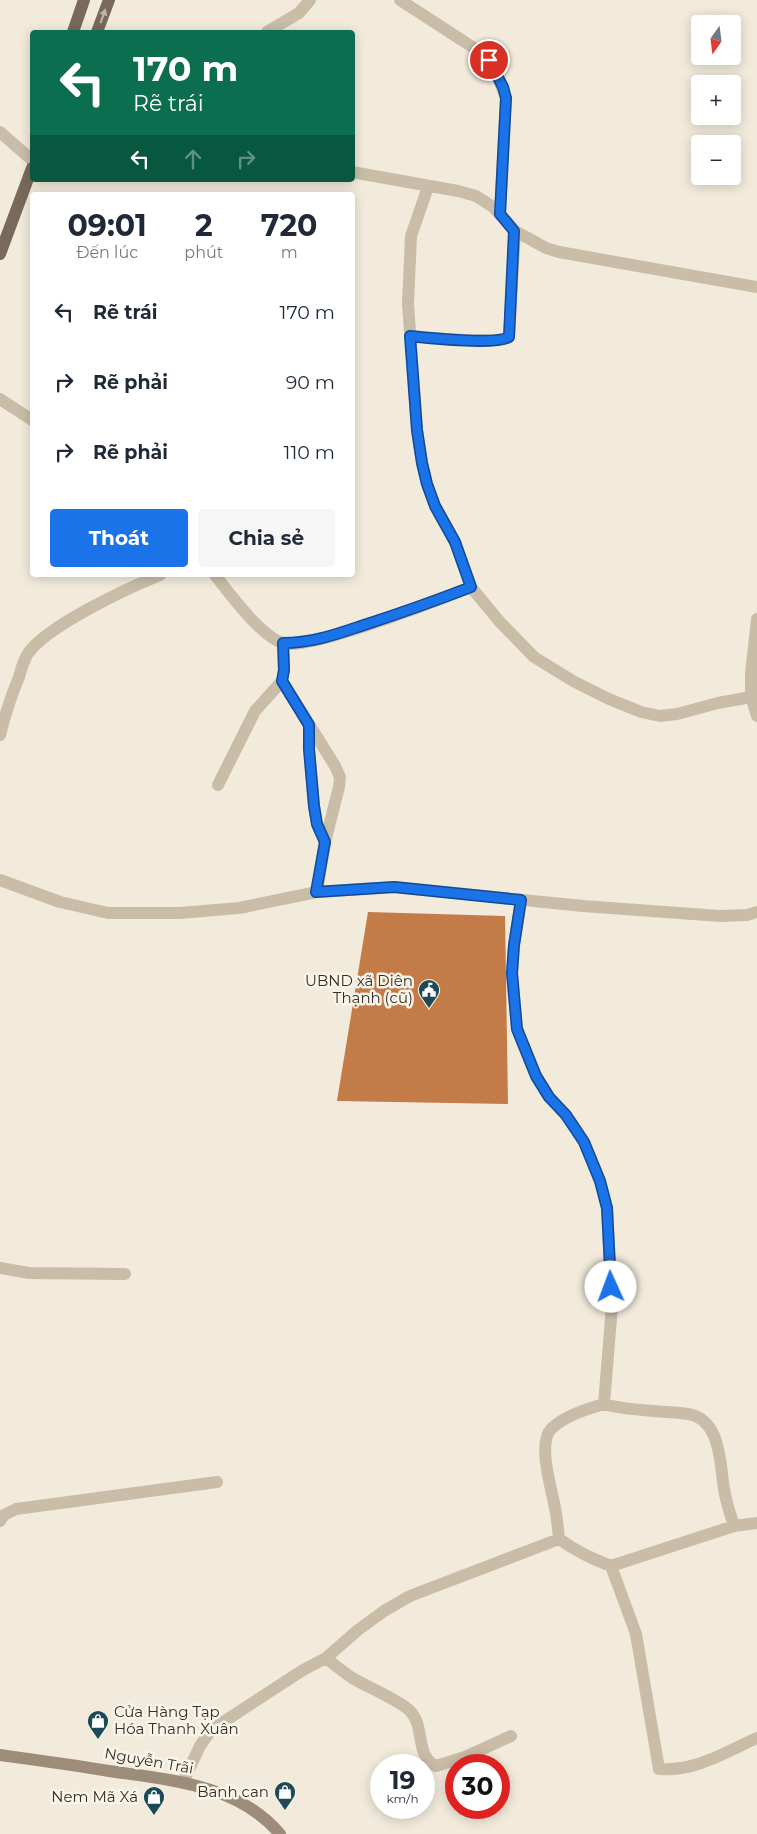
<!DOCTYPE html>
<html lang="vi">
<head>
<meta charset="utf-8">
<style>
	body { margin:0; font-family:Montserrat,sans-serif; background:#f6f6f7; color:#1f2937; height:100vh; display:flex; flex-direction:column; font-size:19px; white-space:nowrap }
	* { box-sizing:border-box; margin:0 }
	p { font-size:16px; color:#747a83 }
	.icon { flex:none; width:28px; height:28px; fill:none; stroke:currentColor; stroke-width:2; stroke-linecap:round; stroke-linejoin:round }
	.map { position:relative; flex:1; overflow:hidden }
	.sheet { position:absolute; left:30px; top:192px; width:325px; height:385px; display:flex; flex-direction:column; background:#fff; border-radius:5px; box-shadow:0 2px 12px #0003 }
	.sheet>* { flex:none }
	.banner { position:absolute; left:30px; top:30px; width:325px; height:152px; border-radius:5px; box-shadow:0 2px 12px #0003; background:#0b6e4f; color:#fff; overflow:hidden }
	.needle { width:32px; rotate:194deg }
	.buttons { position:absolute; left:691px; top:15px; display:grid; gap:10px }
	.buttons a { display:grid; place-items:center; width:50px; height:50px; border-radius:5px; background:#fff; box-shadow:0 2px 12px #0003; font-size:25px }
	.speed { position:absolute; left:370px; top:1754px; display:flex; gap:10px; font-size:25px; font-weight:700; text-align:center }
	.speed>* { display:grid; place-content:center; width:65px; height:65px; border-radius:50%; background:#fff; box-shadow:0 2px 12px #0003; line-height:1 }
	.speed small { font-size:12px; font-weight:400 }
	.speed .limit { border:8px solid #d22; background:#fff; color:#111 }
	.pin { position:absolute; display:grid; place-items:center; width:42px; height:42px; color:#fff; margin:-21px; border:2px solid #fff; border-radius:50%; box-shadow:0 1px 5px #0007 }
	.me { position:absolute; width:55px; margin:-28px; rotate:358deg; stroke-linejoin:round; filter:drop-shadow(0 0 4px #0008) }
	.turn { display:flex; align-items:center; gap:18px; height:105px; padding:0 20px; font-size:22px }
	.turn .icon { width:65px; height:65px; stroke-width:2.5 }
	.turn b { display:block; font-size:35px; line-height:42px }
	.lanes { display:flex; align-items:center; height:48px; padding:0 20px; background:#0003; justify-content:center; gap:25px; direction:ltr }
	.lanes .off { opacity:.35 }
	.eta { display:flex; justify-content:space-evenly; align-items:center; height:85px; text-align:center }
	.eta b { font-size:30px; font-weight:700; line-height:35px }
	.button { display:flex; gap:10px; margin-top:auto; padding:10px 20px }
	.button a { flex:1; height:58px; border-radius:5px; background:#1a73e8; color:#fff; font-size:20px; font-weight:700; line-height:58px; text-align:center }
	.button a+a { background:#f6f6f7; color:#1f2937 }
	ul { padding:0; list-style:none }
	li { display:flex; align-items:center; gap:15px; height:70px; padding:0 20px }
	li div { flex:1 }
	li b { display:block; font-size:19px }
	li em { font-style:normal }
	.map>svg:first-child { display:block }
	.building { fill:#c37b48 }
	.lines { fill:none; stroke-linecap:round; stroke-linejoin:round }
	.street { stroke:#c9bda8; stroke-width:12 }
	.secondary { stroke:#9d8c7a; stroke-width:12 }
	.primary { stroke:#78695a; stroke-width:12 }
	.oneway { fill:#bfb5a8 }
	.route-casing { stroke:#114b97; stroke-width:12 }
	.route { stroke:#1a73e8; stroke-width:9 }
	.labels { text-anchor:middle; stroke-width:5; stroke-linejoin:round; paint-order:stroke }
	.poi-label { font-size:15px; fill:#362f28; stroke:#f9f4e8; text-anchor:end }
	.street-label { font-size:15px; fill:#362f28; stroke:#f9f4e8 }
</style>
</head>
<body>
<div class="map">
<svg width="757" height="1834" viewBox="0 0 757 1834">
	<rect width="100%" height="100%" fill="#f2ebdc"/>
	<path class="building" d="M368,912L505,916L508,1104L337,1101Z"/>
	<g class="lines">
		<path class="street" d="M400,0L474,48L489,60L496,72L506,98L500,214
			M267,32L299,13L310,0
			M0,132L32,160
			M352,172L458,191L476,196L493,207L515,231L546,248L559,252L757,287
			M428,187L411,236L408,304L417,430L422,463L427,484L435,506L455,542L471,587L499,621L534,657L573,681L609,699L641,712L660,716L677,714L718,703L751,697
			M410,336C428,337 497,345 509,337L515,231
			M0,399L32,420
			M215,575C230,594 259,634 282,643C307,652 440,599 471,587
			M757,619L751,674V697L757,716
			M282,681L335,766L340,777L339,787L325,842L317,892
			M309,725V749L314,806L317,824L325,842
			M0,735C5,715 11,696 19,677C21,670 23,662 27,655C44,627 128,588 160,575
			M218,785L255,711L282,681L284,670L283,643
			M0,880L60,902L108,913H180L239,908L317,892L395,887L583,906L720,916L747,915L757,912
			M521,900L514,945L512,973L517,1029L536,1076L549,1097L566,1115L584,1142L600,1181L607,1208L612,1306L604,1404C587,1409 564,1416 551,1429C537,1444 552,1490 555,1508C557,1518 558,1529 559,1539C576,1551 592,1559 611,1566L734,1526L757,1523
			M0,1268L29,1273L125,1274
			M604,1404C633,1412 659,1410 688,1414C721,1419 720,1464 724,1489C726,1501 730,1514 734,1526
			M0,1521L4,1515L16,1509L217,1482
			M611,1566L636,1634L659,1769C695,1772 726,1752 757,1738
			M326,1658C335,1665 344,1673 354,1679C366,1686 404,1703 411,1712C425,1728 415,1756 436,1766L465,1757L511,1736
			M183,1782L200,1746L211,1730L303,1670L326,1658L358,1630L384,1611L410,1596L559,1539"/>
		<path class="secondary" d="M0,1755C36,1760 73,1765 109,1771C169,1780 238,1784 280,1834"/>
		<path class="primary" d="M73,32L84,0
			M97,32L109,0
			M0,254L32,168"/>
	</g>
	<defs><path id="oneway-solid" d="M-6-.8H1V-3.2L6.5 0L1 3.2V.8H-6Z" transform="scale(1.25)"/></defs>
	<use class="oneway" href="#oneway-solid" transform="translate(103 16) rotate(-70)"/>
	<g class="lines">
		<g class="route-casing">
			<path id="route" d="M489,60L503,87L506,98L500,214L514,231L509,337C497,345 428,338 410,336L417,430L422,463L427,484L435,506L455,542L471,587C435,601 398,614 361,626C334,635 312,643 283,643L284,670L282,681L309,725V749L314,806L317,824L325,842L316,892L394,887L521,900L514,945L512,973L517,1029L536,1076L549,1097L566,1115L584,1142L600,1181L607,1208L611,1287"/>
		</g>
		<use href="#route" class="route"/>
	</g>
	<defs>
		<g id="civic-pin" transform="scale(1.125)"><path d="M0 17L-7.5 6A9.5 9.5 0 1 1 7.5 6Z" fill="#1e4a57" stroke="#f9f4e8"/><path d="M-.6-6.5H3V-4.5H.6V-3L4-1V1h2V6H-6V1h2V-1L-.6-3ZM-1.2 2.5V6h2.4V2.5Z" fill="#fff"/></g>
		<g id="shop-pin" transform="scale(1.125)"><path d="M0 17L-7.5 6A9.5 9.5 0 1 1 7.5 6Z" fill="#1e4a57" stroke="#f9f4e8"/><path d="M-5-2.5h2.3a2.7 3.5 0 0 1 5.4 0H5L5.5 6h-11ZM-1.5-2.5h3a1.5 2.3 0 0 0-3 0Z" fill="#fff"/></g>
	</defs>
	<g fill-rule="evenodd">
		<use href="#civic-pin" x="429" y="990"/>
		<use href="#shop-pin" x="98" y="1721"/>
		<use href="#shop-pin" x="285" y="1792"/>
		<use href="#shop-pin" x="154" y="1797"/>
	</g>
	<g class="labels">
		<g class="poi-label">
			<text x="413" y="986">UBND xã Diên<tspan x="413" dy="17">Thạnh (cũ)</tspan></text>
			<text x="114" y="1717" text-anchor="start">Cửa Hàng Tạp<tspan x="114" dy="17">Hóa Thanh Xuân</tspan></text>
			<text x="269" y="1797">Banh can</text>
			<text x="138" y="1802">Nem Mã Xá</text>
		</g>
		<g class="street-label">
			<text transform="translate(149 1761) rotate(10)" y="5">Nguyễn Trãi</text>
		</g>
	</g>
</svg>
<div class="buttons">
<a><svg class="needle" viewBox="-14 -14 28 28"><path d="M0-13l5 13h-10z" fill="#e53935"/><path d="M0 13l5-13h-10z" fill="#747a83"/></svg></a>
<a>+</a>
<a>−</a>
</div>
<div class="speed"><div>19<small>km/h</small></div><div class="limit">30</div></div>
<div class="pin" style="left:489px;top:60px;background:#d93025"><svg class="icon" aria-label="arrive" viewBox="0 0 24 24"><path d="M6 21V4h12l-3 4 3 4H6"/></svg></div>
<svg class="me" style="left:611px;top:1287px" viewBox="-20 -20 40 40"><circle r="19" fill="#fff"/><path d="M0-13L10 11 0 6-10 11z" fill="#1a73e8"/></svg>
<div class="banner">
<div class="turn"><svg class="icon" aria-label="left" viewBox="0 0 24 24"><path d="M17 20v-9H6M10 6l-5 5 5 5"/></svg><div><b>170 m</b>Rẽ trái</div></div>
<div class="lanes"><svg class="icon" aria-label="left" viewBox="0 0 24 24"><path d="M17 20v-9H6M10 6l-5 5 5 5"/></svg><svg class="icon off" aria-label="ahead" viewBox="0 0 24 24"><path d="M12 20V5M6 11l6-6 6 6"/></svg><svg class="icon off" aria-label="right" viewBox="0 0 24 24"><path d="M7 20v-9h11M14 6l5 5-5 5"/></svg></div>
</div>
<section class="sheet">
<div class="eta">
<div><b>09:01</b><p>Đến lúc</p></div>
<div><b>2</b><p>phút</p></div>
<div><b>720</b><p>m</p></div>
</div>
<ul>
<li><svg class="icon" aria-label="left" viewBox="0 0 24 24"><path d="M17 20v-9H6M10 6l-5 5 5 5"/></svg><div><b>Rẽ trái</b></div><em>170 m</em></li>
<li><svg class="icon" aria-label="right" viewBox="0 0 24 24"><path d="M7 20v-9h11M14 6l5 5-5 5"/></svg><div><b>Rẽ phải</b></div><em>90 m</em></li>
<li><svg class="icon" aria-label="right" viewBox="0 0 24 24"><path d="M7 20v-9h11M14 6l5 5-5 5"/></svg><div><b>Rẽ phải</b></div><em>110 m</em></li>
</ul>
<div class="button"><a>Thoát</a><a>Chia sẻ</a></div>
</section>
</div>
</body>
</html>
